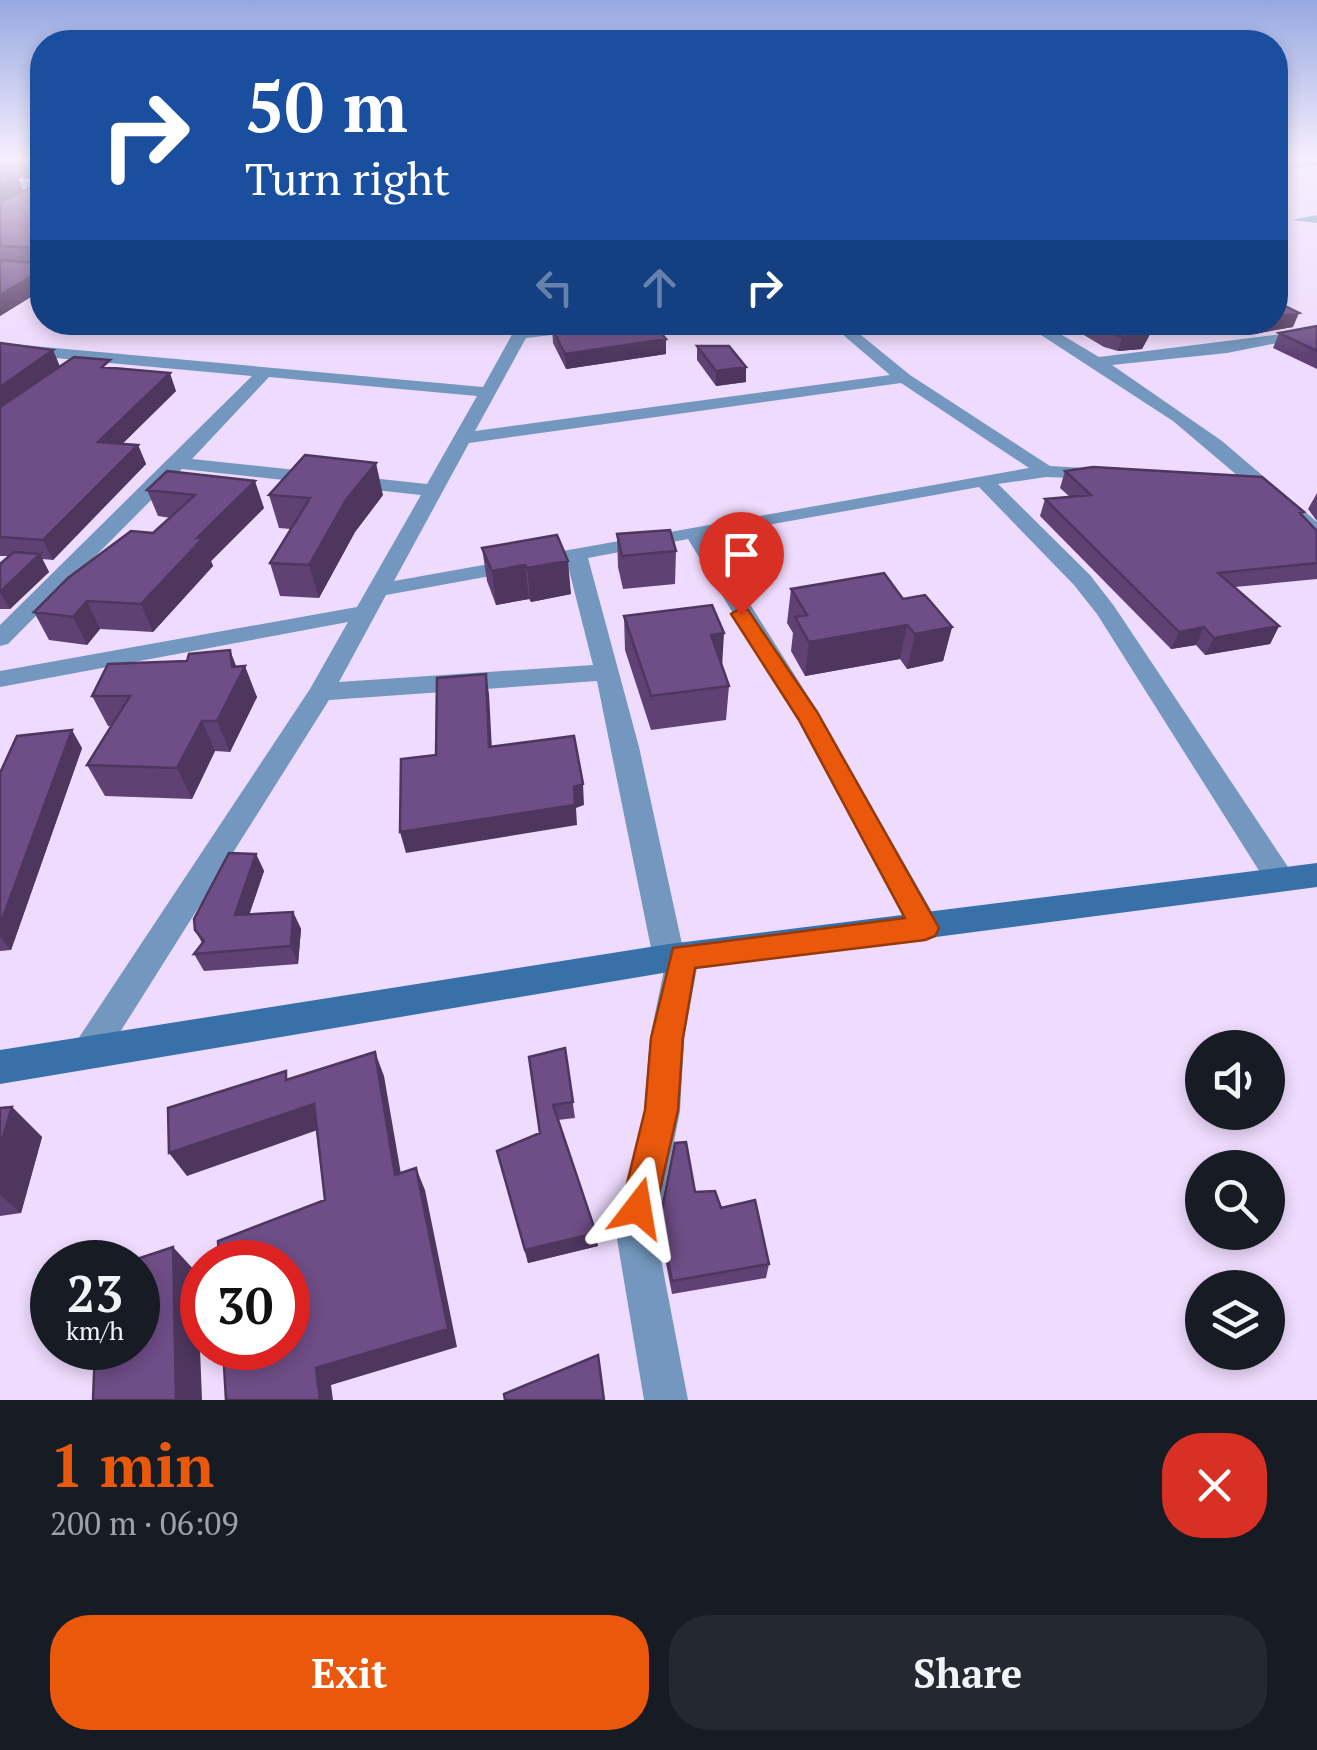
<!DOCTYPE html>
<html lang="en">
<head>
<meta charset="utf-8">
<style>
	body { margin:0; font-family:"PT Serif",serif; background:#242831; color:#f1f3f6; height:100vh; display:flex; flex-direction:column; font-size:38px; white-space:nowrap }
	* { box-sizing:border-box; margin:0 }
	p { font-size:32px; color:#9ea1a6 }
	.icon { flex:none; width:55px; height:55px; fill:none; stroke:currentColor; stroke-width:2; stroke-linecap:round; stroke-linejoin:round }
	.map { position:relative; height:1400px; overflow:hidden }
	.side { display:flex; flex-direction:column; background:#171b24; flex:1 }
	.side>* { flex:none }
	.hud { position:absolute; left:30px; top:30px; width:1258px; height:305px; border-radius:40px; box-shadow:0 5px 15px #0003; background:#1a4fa0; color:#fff; overflow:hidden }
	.controls { position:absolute; left:1185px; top:1030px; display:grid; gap:20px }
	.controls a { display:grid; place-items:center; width:100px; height:100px; border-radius:50%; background:#171b24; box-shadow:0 5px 15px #0003; font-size:50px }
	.speed { position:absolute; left:30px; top:1240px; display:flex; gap:20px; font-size:50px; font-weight:700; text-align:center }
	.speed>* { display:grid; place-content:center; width:130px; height:130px; border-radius:50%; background:#171b24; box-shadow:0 5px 15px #0003; line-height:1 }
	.speed small { font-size:25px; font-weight:400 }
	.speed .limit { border:15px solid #d22; background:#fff; color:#111 }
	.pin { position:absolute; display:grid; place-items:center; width:85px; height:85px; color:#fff; margin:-102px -42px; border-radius:50% 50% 50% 0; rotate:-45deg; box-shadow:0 0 10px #0007 }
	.pin .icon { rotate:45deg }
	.me { position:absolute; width:110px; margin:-55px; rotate:14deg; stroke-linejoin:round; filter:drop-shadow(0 0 8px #0008) }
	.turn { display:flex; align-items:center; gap:35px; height:210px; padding:0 50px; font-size:45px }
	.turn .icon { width:130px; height:130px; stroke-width:2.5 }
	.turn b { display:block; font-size:70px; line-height:85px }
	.lanes { display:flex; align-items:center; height:95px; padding:0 50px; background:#0003; justify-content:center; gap:50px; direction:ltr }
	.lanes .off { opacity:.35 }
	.round { display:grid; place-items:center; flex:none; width:105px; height:105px; border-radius:40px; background:#242831 }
	.headline { display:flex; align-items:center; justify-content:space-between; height:170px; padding:0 50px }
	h1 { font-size:60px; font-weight:800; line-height:75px; color:#ea580c }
	.action { display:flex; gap:20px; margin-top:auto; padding:20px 50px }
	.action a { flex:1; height:115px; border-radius:40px; background:#ea580c; color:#fff; font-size:40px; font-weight:800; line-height:115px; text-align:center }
	.action a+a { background:#242831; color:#f1f3f6 }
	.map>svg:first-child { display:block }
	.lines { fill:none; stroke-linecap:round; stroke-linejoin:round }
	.street { fill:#7397be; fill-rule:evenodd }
	.secondary { fill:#3871a9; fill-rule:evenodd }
	.wall { fill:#5f4273; fill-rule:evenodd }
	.shaded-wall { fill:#4e365e }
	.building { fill:#6f4d86; stroke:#4e365e; stroke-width:2.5 }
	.route { fill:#ea580c; stroke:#983908; stroke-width:2.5 }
</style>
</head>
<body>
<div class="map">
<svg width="1317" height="1400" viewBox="0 0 1317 1400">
	<rect width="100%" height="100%" fill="#eedbfd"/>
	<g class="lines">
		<path class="street" d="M1317,160V166L1275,170V164Z
			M0,179L42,183V189L0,185Z
			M1317,215V223L1292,220Z
			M519,322H534L531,328L660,322L526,338L475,431L890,375L828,322H845L910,375L1050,466L1104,469V477L1097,479L1046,477L998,484L1090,575L1114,606L1296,879L1292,888L1281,891L1270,888L1097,614L1074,585L979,487L707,536L818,712L936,919L941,928L936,937L925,941L914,937L797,719L688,539L588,558L639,747L682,944L694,947L699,957L684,1038L680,1111L656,1233L688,1400H644L616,1233L644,1111L650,1038L664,970L658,968L653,958L597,681L329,700L100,1064L88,1069L76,1064L71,1053L76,1042L310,689L348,622L0,687V671L357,607L421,495L182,469L8,644L0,646V625L252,376L0,353V343L483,387ZM269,377L477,396L427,484L192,459ZM901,383L1029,468L394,581L469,443ZM567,562L593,665L339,682L386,595Z
			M1021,322H1040L1099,357L1313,330V336L1227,353L1112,365L1222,441L1317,522V539L1310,537L1173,421Z"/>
		<path class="secondary" d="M1317,863V887L669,972L0,1084V1050L669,944Z"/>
	</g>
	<path class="wall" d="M0,158H42V290L0,316ZM18,178L39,180L38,184L23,191Z
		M1062,322H1154L1149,336L1142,349L1118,351L1104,347Z
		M1224,322H1275L1293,327L1248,335Z
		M1317,326V369L1273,348L1279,333Z
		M552,328L666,339V354L566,369L553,343Z
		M0,343L53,350L60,367L114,368L176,391L122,444L138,445L146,464L53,560L42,559L49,572L10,609H0V564L9,556H0Z
		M697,346L746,367V382L716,386L697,360Z
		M167,471L264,508L211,561L213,566L153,632L100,629L87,645L49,640L34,612L153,533L171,518L158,516L147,490Z
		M1065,471L1302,515L1317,531V579L1235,587L1279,626L1270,644L1205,655L1196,645L1171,649L1040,516L1045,499L1070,497L1060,488Z
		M1317,493V521L1308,509Z
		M269,495H383L355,532L319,598L280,596L270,563L291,529L279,528Z
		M617,534L676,551L675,584L623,589L618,567Z
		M557,535L571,594L531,602L529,599L496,605L487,581L482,548Z
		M791,589L903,599L952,627L943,661L907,669L900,659L805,676L791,651L793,633L787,623Z
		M624,616L722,666L729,686L726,720L651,730L625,650Z
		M237,667L257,697L230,752L215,751L192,799L105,796L87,765L111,726H108L92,696Z
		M82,748L11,950L0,951V773Z
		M256,854L264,871L249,915L293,912L301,929L298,964L204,971L194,954L202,943L195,930Z
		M565,1048L575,1118L558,1120L598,1246L528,1263L497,1151L540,1133Z
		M12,1107L42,1137L21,1213L0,1216V1108Z
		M695,1192L721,1208L769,1264L766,1278L672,1294L660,1233V1219Z"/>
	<path class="shaded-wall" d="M18,178L23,191L0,203V186Z
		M42,270V290L0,316V295Z
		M1299,313L1293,327L1248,335L1254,322H1275V317Z
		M1154,322L1149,336L1142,349L1118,351L1122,337Z
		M666,339V354L566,369L565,354Z
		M53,350L60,367L0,410V387Z
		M746,367V382L716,386V371Z
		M170,373L176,391L105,461L98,442Z
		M138,445L146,464L53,560L43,540Z
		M376,463L383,495L355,532L319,598L309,565L346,500Z
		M255,481L264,508L211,561L213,566L153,632L141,604L197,538Z
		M40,554L49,572L10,609L0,592Z
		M568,561L571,594L531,602L527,568Z
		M525,565L529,599L496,605L492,571Z
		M87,601L100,629L87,645L73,617Z
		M907,625L900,659L805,676L809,642Z
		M1279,626L1270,644L1205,655L1214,638Z
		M952,627L943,661L907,669L915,634Z
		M1204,627L1196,645L1171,649L1179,632Z
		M724,633L722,668L711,635Z
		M230,650L240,676L245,666L257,697L230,752L217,721L232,667Z
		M486,674L489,694L493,768L489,747Z
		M202,721L215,751L192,799L177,768Z
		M72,730L82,748L11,950L0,936V925Z
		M583,784L584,805L576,808L577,825L406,853L400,832Z
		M256,854L264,871L243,933L235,915Z
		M293,912L301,929L298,964L291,946Z
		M375,1052L384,1076L405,1197L395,1175Z
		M314,1104L326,1127L187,1176L169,1153Z
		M12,1107L42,1137L21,1213L0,1195V1146Z
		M416,1168L425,1190L457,1347L331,1385L333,1400H320L316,1368Z
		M596,1233L598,1246L528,1263L525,1250Z
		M173,1247L197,1273L202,1400H176Z"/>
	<path class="building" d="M0,158H42V270L0,295V260L35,263L39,260L36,248L0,246V202L38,184L40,167L0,164Z
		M0,175L18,178L0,186Z
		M1275,301L1299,313L1275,317Z
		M604,322H652L666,339L565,354L552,328Z
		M1091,322H1154L1147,334L1122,337L1108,332Z
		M1317,326V351L1279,333Z
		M0,343L53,350L0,387Z
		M697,346H729L746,367L716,371Z
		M74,357L110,360L102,367L170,373L98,442L138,445L43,540L0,537V407Z
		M305,455L376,463L346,500L309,565L270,563L310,498L269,495Z
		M1093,467L1262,477L1304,512L1300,513L1317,531V563L1218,573L1279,626L1214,638L1204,627L1179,632L1045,499L1091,495L1065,471Z
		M167,471L255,481L197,538H203L141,604L87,601L73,617L34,612L68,578L131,531L153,533L195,495L147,490Z
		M670,530L676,551L622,556L617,534Z
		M557,535L568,561L527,568L525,565L492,571L482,548Z
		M14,552L40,554L0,592V564Z
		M884,573L903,599L925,595L952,627L915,634L907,625L809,642L795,617L807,615L791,589Z
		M712,605L724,633L711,635L729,686L651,696L624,616Z
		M230,650L232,667L245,666L217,721H202L177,768L87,765L130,696H92L108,664L187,661L189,654Z
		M486,674L489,747L574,736L583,784L574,787L575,805L400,832L401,759L436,755L437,678Z
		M72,730L0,925V773L17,736Z
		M229,853L256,854L235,915L293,912L291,946L194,954L204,941L195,930L194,919Z
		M565,1048L573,1102L553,1105L596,1233L525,1250L497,1151L540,1133L529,1057Z
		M375,1052L395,1175L416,1168L448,1329L316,1368L320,1400H226L223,1348H288V1262H219L218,1241L325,1200L314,1104L169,1153L168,1108L286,1071V1080Z
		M12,1107L0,1146V1108Z
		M686,1142L695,1192L715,1191L721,1208L755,1200L769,1264L672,1281L660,1219L675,1143Z
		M173,1247L176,1400H93L95,1348H138V1262H128Z
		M598,1355L604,1400H505L504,1394Z"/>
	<linearGradient id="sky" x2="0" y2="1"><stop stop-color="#96a8e1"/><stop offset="0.45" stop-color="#f7effe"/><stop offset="1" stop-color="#f7effe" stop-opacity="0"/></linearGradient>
	<rect width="1317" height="354" fill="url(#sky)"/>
	<path class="route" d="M741,608L748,610L817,712L939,928L935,936L925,940L695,968L683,1038L678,1110L656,1208L651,1220L638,1225L626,1220L621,1208L645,1110L651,1038L673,948L905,918L799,720L731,614Z"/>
</svg>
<div class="controls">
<a><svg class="icon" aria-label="sound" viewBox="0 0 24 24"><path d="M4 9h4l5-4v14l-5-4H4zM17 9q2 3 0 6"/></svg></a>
<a><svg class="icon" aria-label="search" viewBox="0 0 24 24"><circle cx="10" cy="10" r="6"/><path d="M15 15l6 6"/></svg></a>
<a><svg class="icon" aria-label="layers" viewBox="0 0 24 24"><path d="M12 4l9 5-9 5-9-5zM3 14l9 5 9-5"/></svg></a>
</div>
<div class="speed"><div>23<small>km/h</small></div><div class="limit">30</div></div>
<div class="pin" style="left:741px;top:614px;background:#d93025"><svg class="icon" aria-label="arrive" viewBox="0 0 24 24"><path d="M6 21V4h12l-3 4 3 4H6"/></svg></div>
<svg class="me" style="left:638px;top:1208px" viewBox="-20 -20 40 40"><path d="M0-17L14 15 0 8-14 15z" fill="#ea580c" stroke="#fff" stroke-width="4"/></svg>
<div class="hud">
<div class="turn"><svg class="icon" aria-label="right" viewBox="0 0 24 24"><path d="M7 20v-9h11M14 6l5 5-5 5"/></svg><div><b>50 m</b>Turn right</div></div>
<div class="lanes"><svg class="icon off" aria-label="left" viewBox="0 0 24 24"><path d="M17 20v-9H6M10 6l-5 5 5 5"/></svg><svg class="icon off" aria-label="ahead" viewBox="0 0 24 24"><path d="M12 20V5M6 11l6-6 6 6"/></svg><svg class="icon" aria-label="right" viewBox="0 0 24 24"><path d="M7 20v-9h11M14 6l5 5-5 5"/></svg></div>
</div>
</div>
<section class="side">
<div class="headline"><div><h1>1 min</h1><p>200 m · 06:09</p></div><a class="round" style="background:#d93025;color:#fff"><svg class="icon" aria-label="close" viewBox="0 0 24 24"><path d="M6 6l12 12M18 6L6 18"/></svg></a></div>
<div class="action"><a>Exit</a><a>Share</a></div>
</section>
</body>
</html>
